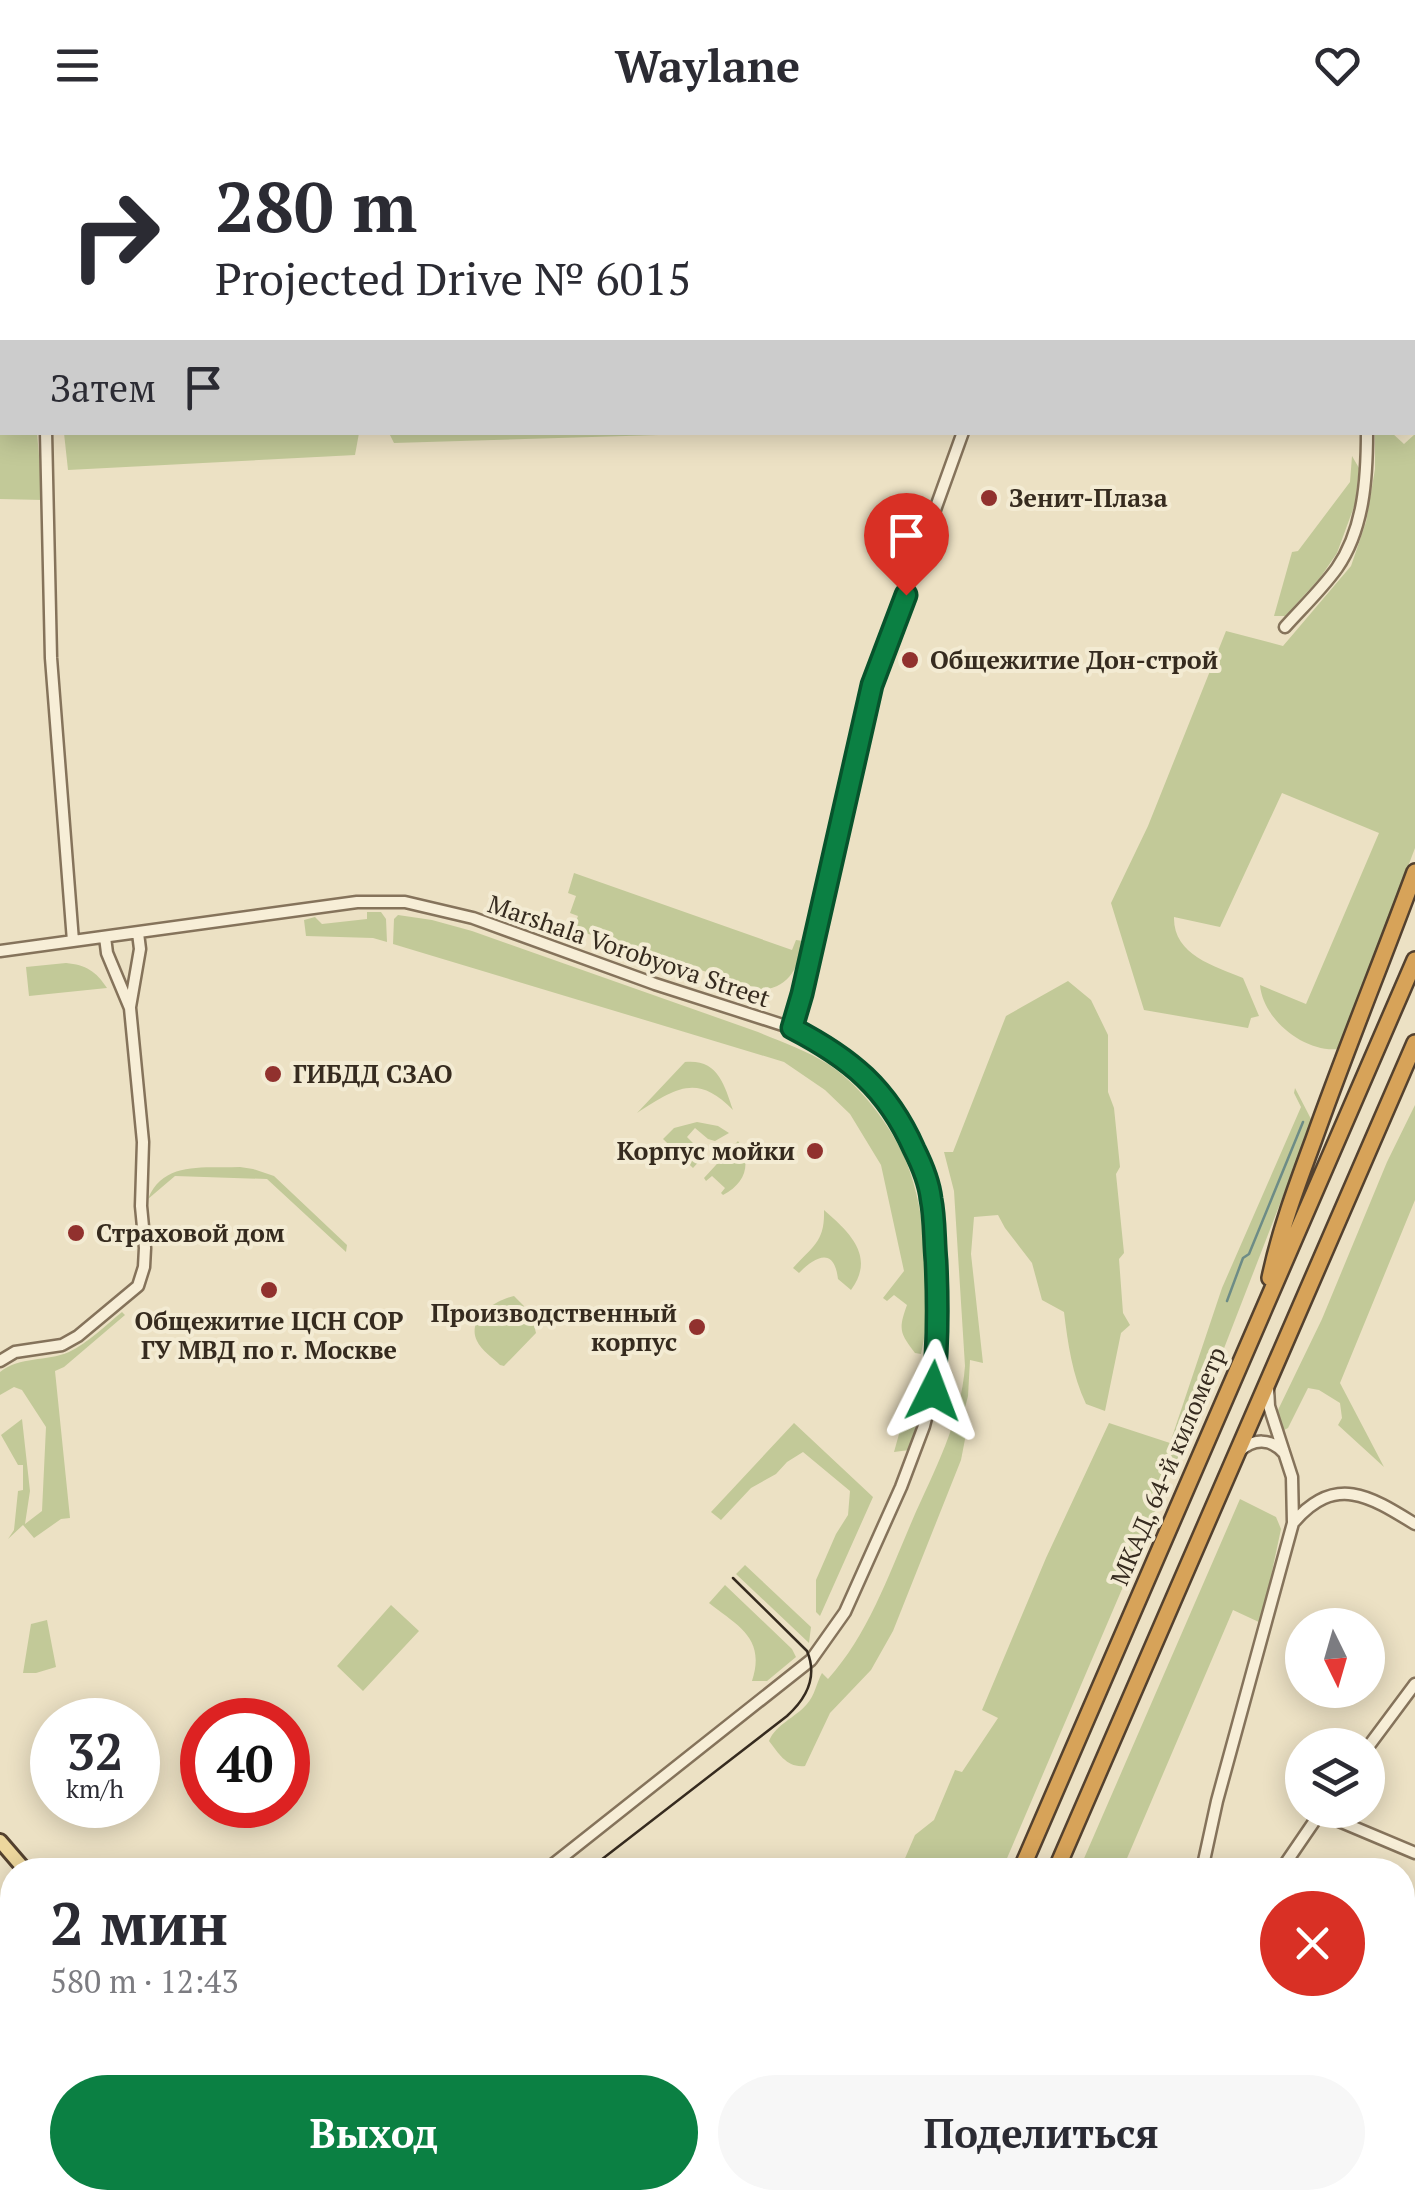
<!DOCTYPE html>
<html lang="ru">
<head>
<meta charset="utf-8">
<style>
	body { margin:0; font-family:"PT Serif",serif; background:#f7f7f7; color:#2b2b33; height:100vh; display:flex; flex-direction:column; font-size:38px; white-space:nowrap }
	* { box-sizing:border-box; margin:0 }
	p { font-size:32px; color:#7c7c81 }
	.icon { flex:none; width:55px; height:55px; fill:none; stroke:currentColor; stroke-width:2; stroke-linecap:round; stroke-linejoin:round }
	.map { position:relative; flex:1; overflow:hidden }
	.details { position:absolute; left:0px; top:1728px; width:1415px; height:352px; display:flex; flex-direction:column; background:#fff; border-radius:40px 40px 0 0; box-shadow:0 5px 25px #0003 }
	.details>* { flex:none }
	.hud { position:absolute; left:0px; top:0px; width:1415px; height:305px; box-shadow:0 5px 25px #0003; background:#fff; color:#2b2b33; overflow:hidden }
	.needle { width:65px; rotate:175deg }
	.tools { position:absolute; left:1285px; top:1478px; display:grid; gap:20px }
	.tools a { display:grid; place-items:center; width:100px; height:100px; border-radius:50%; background:#fff; box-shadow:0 5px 25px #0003; font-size:50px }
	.speed { position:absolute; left:30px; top:1568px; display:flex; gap:20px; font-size:50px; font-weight:700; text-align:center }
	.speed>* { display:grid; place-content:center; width:130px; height:130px; border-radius:50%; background:#fff; box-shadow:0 5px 25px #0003; line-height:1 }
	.speed small { font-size:25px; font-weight:400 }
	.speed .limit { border:15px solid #d22; background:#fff; color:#111 }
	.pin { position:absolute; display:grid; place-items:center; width:85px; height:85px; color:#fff; margin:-102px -42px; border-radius:50% 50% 50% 0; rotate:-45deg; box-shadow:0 0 10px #0007 }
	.pin .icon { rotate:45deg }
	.me { position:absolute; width:110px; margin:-55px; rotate:3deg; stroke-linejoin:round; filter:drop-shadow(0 0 8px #0008) }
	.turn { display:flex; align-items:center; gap:35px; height:210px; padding:0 50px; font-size:45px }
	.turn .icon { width:130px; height:130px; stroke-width:2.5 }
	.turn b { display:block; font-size:70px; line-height:85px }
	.then { display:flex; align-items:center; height:95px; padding:0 50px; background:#0003; gap:20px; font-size:38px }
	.round { display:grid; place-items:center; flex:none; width:105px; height:105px; border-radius:52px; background:#f7f7f7 }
	.summary { display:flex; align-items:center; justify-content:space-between; height:170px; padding:0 50px }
	h1 { font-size:60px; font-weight:700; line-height:75px }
	.button { display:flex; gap:20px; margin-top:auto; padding:20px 50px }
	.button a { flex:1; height:115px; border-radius:60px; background:#0b8043; color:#fff; font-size:40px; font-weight:700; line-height:115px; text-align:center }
	.button a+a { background:#f7f7f7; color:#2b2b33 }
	header { display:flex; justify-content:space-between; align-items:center; height:130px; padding:0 50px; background:#fff; font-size:45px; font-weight:700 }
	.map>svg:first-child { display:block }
	.green { fill:#c2c998 }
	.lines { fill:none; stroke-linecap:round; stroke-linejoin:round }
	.stream { stroke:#6d8c86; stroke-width:2.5 }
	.minor-casing { stroke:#85735b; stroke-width:15 }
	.major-casing { stroke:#53412f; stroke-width:18 }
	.highway-casing { stroke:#53412f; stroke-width:20 }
	.minor { stroke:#f7eed7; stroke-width:10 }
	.major { stroke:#edd79d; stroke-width:12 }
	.highway { stroke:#d7a359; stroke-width:15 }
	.tram { stroke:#362b1f; stroke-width:2.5 }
	.route-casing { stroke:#07532c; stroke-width:25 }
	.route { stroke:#0b8043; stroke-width:18 }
	.poi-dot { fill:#91312e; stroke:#f3ebd3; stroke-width:4 }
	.labels { text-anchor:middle; stroke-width:8; stroke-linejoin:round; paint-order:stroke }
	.poi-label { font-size:25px; font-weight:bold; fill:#362b1f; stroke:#f3ebd3; text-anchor:start }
	.street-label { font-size:25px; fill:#362b1f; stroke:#f3ebd3 }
</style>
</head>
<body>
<header><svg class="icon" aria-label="menu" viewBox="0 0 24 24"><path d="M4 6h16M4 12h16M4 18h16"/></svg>Waylane<svg class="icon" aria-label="heart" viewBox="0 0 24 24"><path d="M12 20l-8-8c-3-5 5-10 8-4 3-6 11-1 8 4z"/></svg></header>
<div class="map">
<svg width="1415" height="2078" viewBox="0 0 1415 2078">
	<rect width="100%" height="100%" fill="#ece1c4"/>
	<path class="green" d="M1022,0H1415V83L1413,84L1412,2H1020Z
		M0,276H2V302L37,303L43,370L0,369Z
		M64,303V302L359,303L355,325L68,340Z
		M389,303H726L394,313Z
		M1375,303H1392L1404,314L1415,304V718L1339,919C1305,923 1263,890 1260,855L1306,874L1379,703L1282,663L1220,797L1174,787C1173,825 1214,836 1243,848L1259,886L1251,888L1248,898L1144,880L1111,773L1148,696L1226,501L1283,516L1351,436L1366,392L1375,339Z
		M1352,326L1359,338L1355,374L1337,423L1320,448L1285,486H1274L1292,422L1298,421L1350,352Z
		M574,743L792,820L796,810L803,811C798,837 791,856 763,860L573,799L578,786L570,783L576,766L568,763Z
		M367,782H381L386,789L387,812L373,808L306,806L304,790L315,787L322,794L367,789Z
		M398,785L432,790L472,801L758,902C782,912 806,920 828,934C862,956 898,1004 910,1042C927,1091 933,1173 921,1224L915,1223C900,1203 898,1200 907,1175L894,1165L887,1171L883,1168L904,1141L881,1035L850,984L825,960L784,932L393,814L394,789Z
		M66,833C86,835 96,841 107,858L29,866L26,837Z
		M1068,851L1091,870L1108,905V962L1114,978L1120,1037L1116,1044L1124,1123L1119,1129L1123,1183L1130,1195L1121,1203L1105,1281L1086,1274C1072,1244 1068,1214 1064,1182L1042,1170L1032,1133L1005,1098L998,1085L974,1087L971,1124L983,1233L970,1230L968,1266L959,1301L966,1304L961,1330L893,1501L871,1540L830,1583L805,1636C787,1638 779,1624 769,1611C776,1594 795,1588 807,1574C815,1565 816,1554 822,1543L828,1549C868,1505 889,1444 912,1391C934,1341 961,1291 965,1236L954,1061L944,1022H953L1006,886Z
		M685,932C718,929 724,954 733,980C697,943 676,958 637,983Z
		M1295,958L1312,991L1216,1239L1002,1740H900L915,1705L934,1690L955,1640L962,1642L998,1588L982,1580L1046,1428L1109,1293L1170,1313L1222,1158L1301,977L1294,963Z
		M1415,975V1070L1340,1253L1384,1337L1338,1295L1342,1288L1340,1273L1319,1260L1308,1258L1288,1298L1282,1301L1278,1292V1280L1322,1189L1387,1032Z
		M697,992L718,996L729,1003L715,1011L708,1009L695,998L687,1007L702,1022V1028L693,1038L663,1009L674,998Z
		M738,1011C752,1033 746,1053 723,1065L721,1063L725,1058L712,1046L706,1051L704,1048Z
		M240,1037L253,1039L274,1046L347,1115L346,1122L267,1049L175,1046L148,1069C164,1030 205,1039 240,1037Z
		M824,1080C849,1102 876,1126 851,1160L838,1149C834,1116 815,1127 799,1143L793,1138C813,1116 825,1112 824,1080Z
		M514,1166L524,1176L520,1181L534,1195L536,1203L504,1236L500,1235C493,1228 481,1220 477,1211C466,1189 495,1170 514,1166Z
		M122,1182L125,1185L64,1237L55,1241L70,1388L61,1389L34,1408L23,1395L8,1409L14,1400L18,1361L23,1360V1335H18L1,1305L22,1289L30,1361L25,1394L42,1381L46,1297L22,1260L14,1257L0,1265V1242C20,1226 46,1232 69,1222C88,1213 106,1195 122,1182Z
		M922,1275L909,1320L894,1322L906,1279L909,1276Z
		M794,1293L873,1367L820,1486L816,1482V1450L836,1404L848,1385L850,1361L803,1322L787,1332L776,1344L751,1358L721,1390L711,1382Z
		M1240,1369L1276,1387L1281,1399L1261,1493L1233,1480L1122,1740H1079Z
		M745,1435L811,1497L809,1513L736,1444Z
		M725,1455L792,1519L796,1527L767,1551H752C766,1508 738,1496 709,1473Z
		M391,1475L419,1501L363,1561L337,1536Z
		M47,1490L56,1537L36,1543H23L31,1494Z
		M340,2068H625L612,2078H348L349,2070Z
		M733,2068H861L856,2078H722Z
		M1156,2068H1278L1289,2078H1180Z"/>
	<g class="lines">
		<path class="stream" d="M1227,1171L1243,1128L1249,1124L1303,992
			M940,2078L944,2068"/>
		<g class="minor-casing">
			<path id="minor" d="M46,302L51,528L73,811
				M1285,497C1302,478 1322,459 1337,438C1364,399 1367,348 1367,302
				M0,821L357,772H405L473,788L655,854L792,898L844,928L880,961L909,1007L924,1039L931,1067L937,1154L936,1238L933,1261L924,1296L901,1357L845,1482L811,1530L546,1740
				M130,877L140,819L138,803
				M792,898L802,864L872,555L963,302
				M0,1231L15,1222L62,1215L78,1206L138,1156L144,1137L145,1118L141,1076L143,1012L130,878L107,823L105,807
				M1239,1322C1253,1308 1271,1308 1284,1323
				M1294,1392C1335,1344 1370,1366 1415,1394
				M1368,1617L1415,1554
				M1320,1683L1415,1723
				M1202,1740L1217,1671L1293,1393L1292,1347L1269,1276L1268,1258
				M1281,1740L1322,1680
				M1402,1831L1415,1813
				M1300,2068L1309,2078
				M1347,2068L1356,2078"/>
		</g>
		<g class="major-casing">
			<path id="major" d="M664,0L668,2
				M694,0L708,2
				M764,0L775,2
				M884,0L895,2
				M1412,92H1415
				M1412,121H1415
				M1412,147H1415
				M1412,208L1415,212
				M0,261H2
				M0,1711L25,1740
				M182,2078L191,2068
				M219,2078L220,2068"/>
		</g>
		<g class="highway-casing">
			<path id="highway" d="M1270,1148C1280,1100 1297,1055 1314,1009C1346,919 1382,831 1415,742
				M1021,1740L1415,830
				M1056,1740L1415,913
				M876,2078L880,2068
				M910,2078L914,2068"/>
		</g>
		<use href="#minor" class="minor"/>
		<use href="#major" class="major"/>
		<use href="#highway" class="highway"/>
		<path class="tram" d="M588,1740L787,1586C807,1568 818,1547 807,1521L733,1448
			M232,2078L235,2068
			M252,2078L269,2068"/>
	</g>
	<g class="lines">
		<g class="route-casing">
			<path id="route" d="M906,465L872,555L802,864L792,898C850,928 887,958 914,1019C922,1035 929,1051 931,1069C935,1089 934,1110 936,1131C938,1174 938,1218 933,1261"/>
		</g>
		<use href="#route" class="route"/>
	</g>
	<g class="poi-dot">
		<circle cx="989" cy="368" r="10"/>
		<circle cx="910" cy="530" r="10"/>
		<circle cx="273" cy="944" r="10"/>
		<circle cx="815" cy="1021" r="10"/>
		<circle cx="76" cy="1103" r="10"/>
		<circle cx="269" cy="1160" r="10"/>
		<circle cx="697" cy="1197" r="10"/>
	</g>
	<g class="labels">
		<g class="poi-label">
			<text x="1009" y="377">Зенит-Плаза</text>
			<text x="930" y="539">Общежитие Дон-строй</text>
			<text x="293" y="953">ГИБДД СЗАО</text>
			<text x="795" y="1030" text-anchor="end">Корпус мойки</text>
			<text x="96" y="1112">Страховой дом</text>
			<text x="677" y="1192" text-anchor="end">Производственный<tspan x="677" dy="29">корпус</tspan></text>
			<text x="269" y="1200" text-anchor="middle">Общежитие ЦСН СОР<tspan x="269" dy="29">ГУ МВД по г. Москве</tspan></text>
		</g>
		<g class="street-label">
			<text transform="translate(629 821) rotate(19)" y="9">Marshala Vorobyova Street</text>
			<text transform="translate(1168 1336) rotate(-67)" y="9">МКАД, 64-й километр</text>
		</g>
	</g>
</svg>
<div class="tools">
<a><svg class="needle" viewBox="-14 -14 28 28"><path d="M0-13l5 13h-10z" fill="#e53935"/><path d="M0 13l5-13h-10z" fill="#7c7c81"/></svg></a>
<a><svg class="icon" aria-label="layers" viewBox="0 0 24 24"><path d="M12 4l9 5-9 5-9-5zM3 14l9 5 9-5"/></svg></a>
</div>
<div class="speed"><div>32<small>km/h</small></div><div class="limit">40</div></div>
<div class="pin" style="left:906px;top:465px;background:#d93025"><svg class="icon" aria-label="arrive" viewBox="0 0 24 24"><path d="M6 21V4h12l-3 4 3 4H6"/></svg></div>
<svg class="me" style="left:933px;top:1261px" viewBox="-20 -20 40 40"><path d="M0-17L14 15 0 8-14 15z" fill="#0b8043" stroke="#fff" stroke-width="4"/></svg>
<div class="hud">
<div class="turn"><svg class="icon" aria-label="right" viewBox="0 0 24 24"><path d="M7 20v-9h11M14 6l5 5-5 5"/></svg><div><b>280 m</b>Projected Drive № 6015</div></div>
<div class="then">Затем<svg class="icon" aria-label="arrive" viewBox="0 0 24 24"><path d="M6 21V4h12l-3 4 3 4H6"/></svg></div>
</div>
<section class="details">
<div class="summary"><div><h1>2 мин</h1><p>580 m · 12:43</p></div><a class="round" style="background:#d93025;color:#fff"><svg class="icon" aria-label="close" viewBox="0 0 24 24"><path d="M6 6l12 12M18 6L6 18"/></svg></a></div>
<div class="button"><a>Выход</a><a>Поделиться</a></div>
</section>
</div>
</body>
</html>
